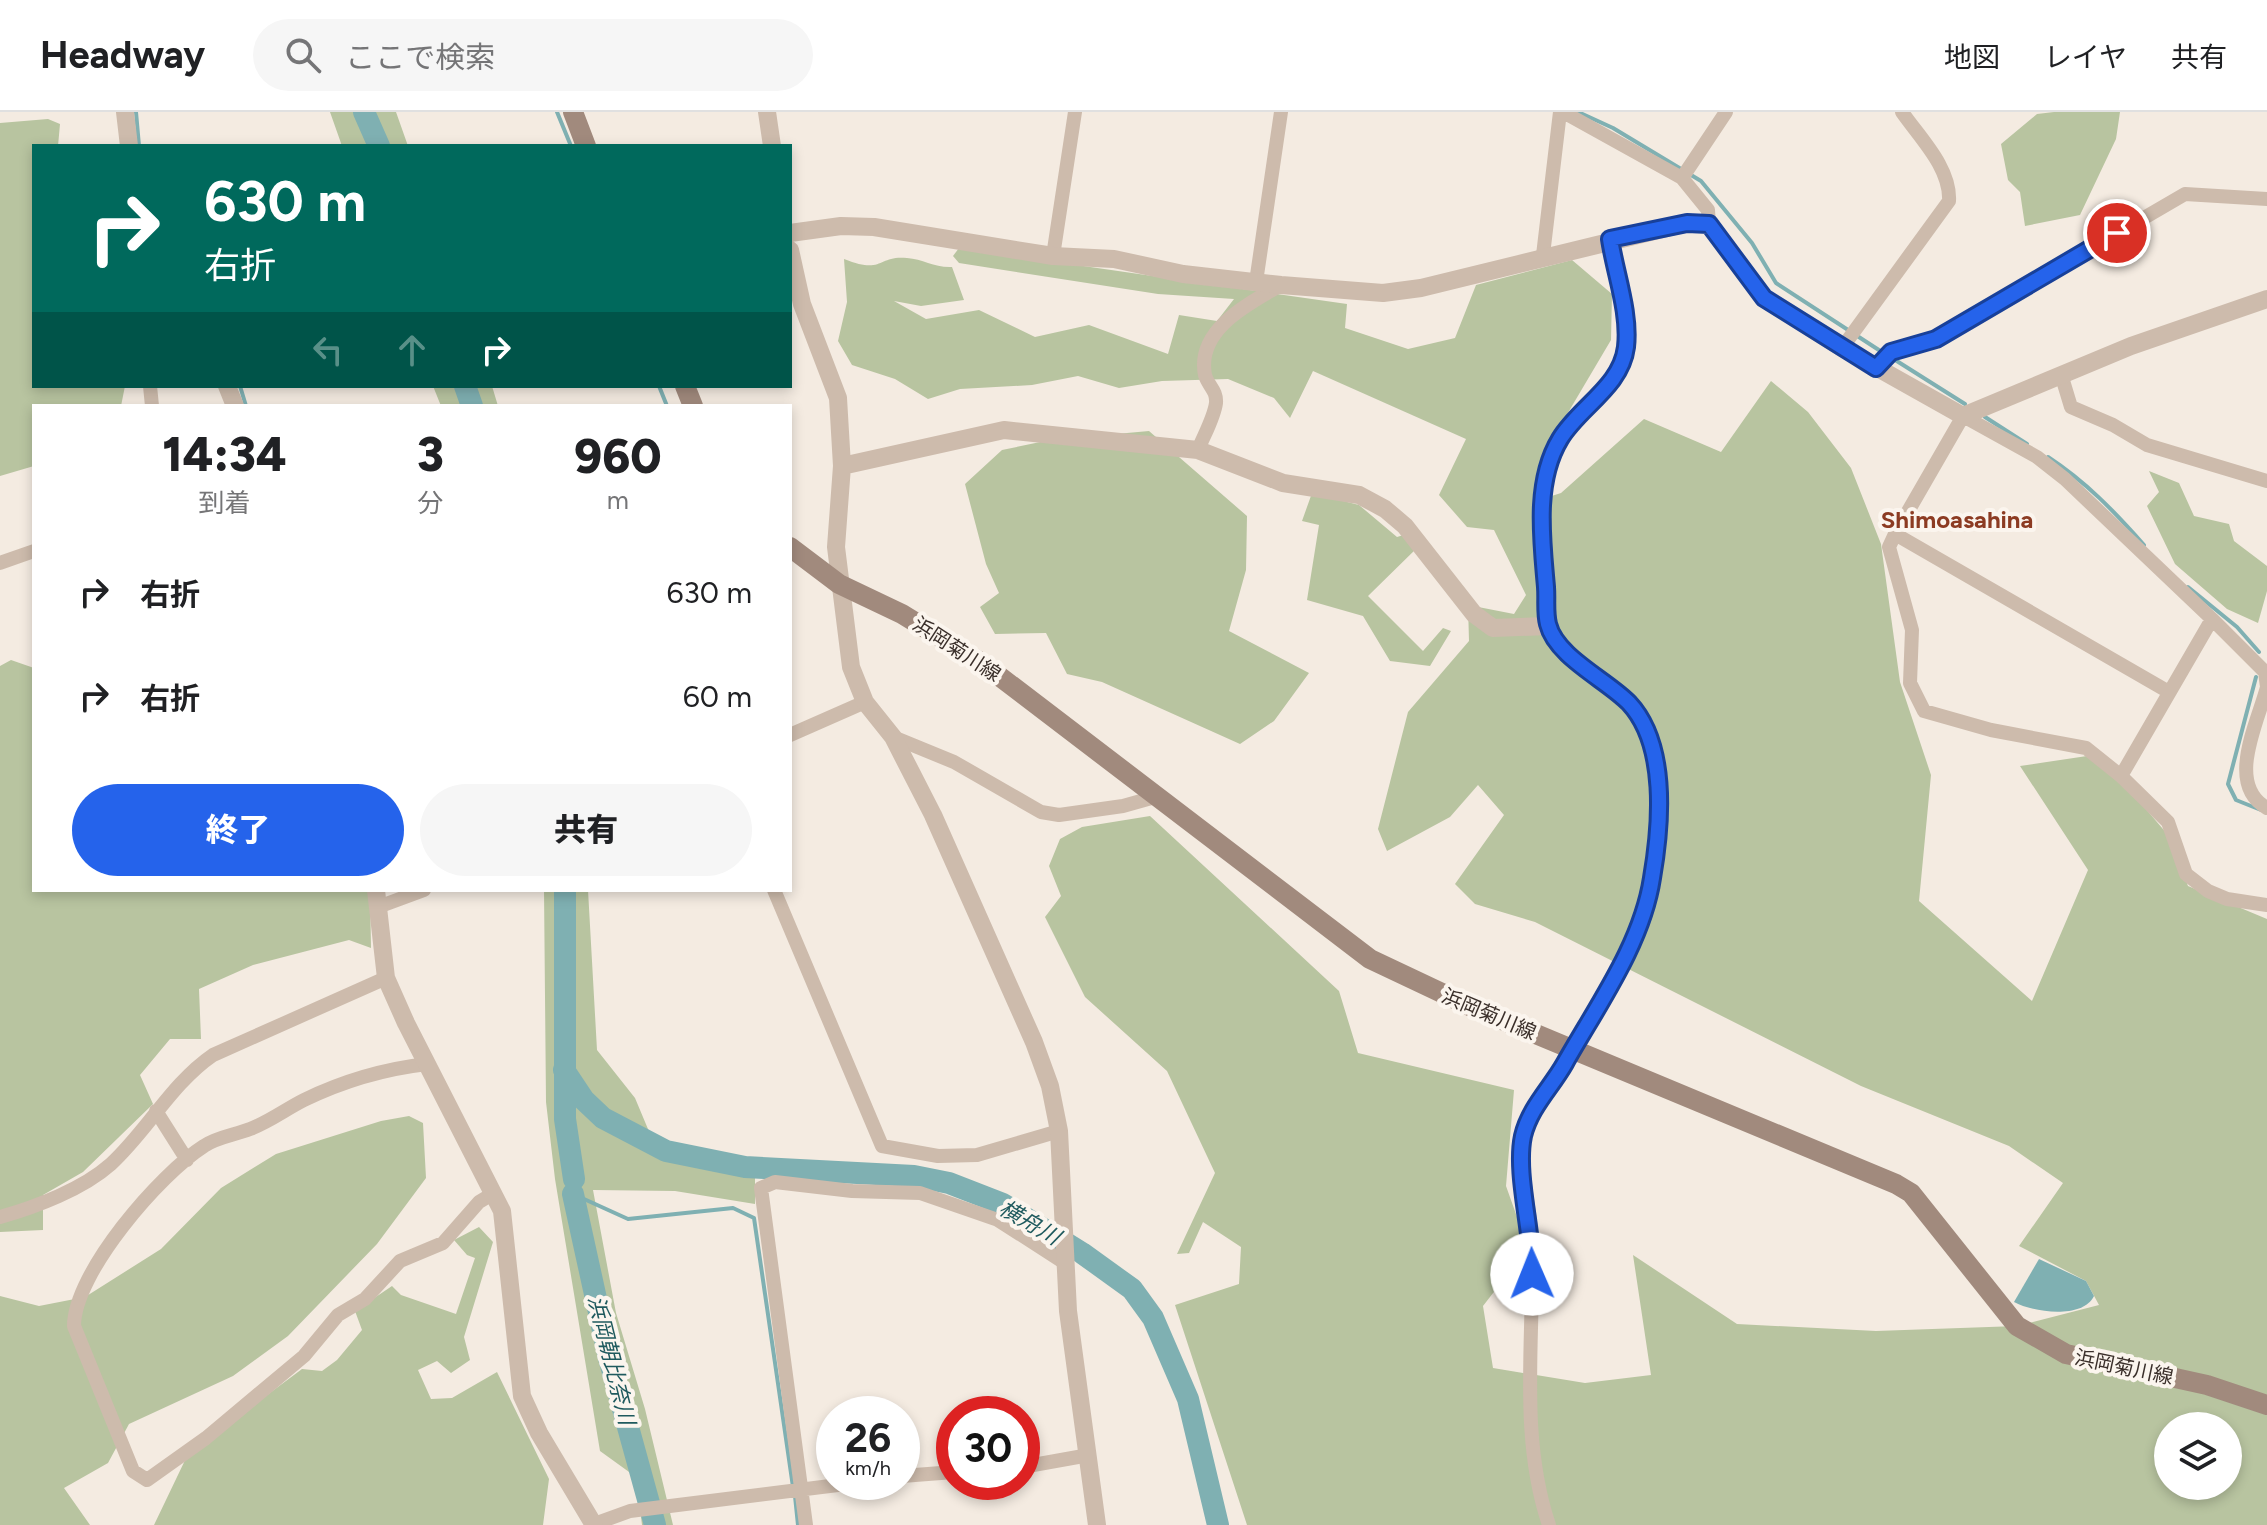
<!DOCTYPE html>
<html lang="ja">
<head>
<meta charset="utf-8">
<style>
	body { margin:0; font-family:Figtree,"Noto Sans JP",sans-serif; background:#f6f6f6; color:#202124; height:100vh; display:flex; flex-direction:column; font-size:30px; white-space:nowrap }
	* { box-sizing:border-box; margin:0 }
	p { font-size:26px; color:#757577 }
	.icon { flex:none; width:44px; height:44px; fill:none; stroke:currentColor; stroke-width:2; stroke-linecap:round; stroke-linejoin:round }
	.map { position:relative; flex:1; overflow:hidden }
	.drawer { position:absolute; left:32px; top:292px; width:760px; height:488px; display:flex; flex-direction:column; background:#fff; border-radius:0px; box-shadow:0 4px 12px #0003 }
	.drawer>* { flex:none }
	.top-card { position:absolute; left:32px; top:32px; width:760px; height:244px; border-radius:0px; box-shadow:0 4px 12px #0003; background:#00695c; color:#fff; overflow:hidden }
	.fabs { position:absolute; left:2154px; top:1300px; display:grid; gap:16px }
	.fabs a { display:grid; place-items:center; width:88px; height:88px; border-radius:50%; background:#fff; box-shadow:0 4px 12px #0003; font-size:40px }
	.speed { position:absolute; left:816px; top:1284px; display:flex; gap:16px; font-size:40px; font-weight:700; text-align:center }
	.speed>* { display:grid; place-content:center; width:104px; height:104px; border-radius:50%; background:#fff; box-shadow:0 4px 12px #0003; line-height:1 }
	.speed small { font-size:20px; font-weight:400 }
	.speed .limit { border:12px solid #d22; background:#fff; color:#111 }
	.pin { position:absolute; display:grid; place-items:center; width:68px; height:68px; color:#fff; margin:-34px; border:4px solid #fff; border-radius:50%; box-shadow:0 2px 8px #0007 }
	.me { position:absolute; width:88px; margin:-44px; rotate:359deg; stroke-linejoin:round; filter:drop-shadow(0 0 6px #0008) }
	.turn { display:flex; align-items:center; gap:28px; height:168px; padding:0 40px; font-size:36px }
	.turn .icon { width:104px; height:104px; stroke-width:2.5 }
	.turn b { display:block; font-size:56px; line-height:68px }
	.lanes { display:flex; align-items:center; height:76px; padding:0 40px; background:#0003; justify-content:center; gap:40px; direction:ltr }
	.lanes .off { opacity:.35 }
	.eta { display:flex; justify-content:space-evenly; align-items:center; height:136px; text-align:center }
	.eta b { font-size:48px; font-weight:800; line-height:56px }
	.primary-button { display:flex; gap:16px; margin-top:auto; padding:16px 40px }
	.primary-button a { flex:1; height:92px; border-radius:48px; background:#2563eb; color:#fff; font-size:32px; font-weight:800; line-height:92px; text-align:center }
	.primary-button a+a { background:#f6f6f6; color:#202124 }
	ul { padding:0; list-style:none }
	li { display:flex; align-items:center; gap:24px; height:104px; padding:0 40px }
	li div { flex:1 }
	li b { display:block; font-size:30px }
	li em { font-style:normal }
	header { display:flex; align-items:center; gap:48px; box-sizing:border-box; height:112px; padding:0 40px; background:#fff; border-bottom:2px solid #e0e0e0 }
	header strong { font-size:38px }
	nav { display:flex; gap:44px; margin-inline-start:auto; font-size:28px }
	.search { width:560px; height:72px; background:#f6f6f6; display:flex; align-items:center; gap:20px; box-sizing:border-box; padding:0 28px; border-radius:44px; color:#757577; font-size:30px }
	.map>svg:first-child { display:block }
	.green { fill:#b8c4a0; fill-rule:evenodd }
	.water { fill:#7fb0b2 }
	.lines { fill:none; stroke-linecap:round; stroke-linejoin:round }
	.stream { stroke:#7fb0b2; stroke-width:4 }
	.river { stroke:#7fb0b2; stroke-width:22 }
	.minor { stroke:#cdbbac; stroke-width:14 }
	.tertiary { stroke:#cdbbac; stroke-width:18 }
	.secondary { stroke:#a18a7d; stroke-width:20 }
	.route-casing { stroke:#184099; stroke-width:20 }
	.route { stroke:#2563eb; stroke-width:14 }
	.labels { text-anchor:middle; stroke-width:8; stroke-linejoin:round; paint-order:stroke }
	.street-label { font-size:20px; fill:#3b302b; stroke:#fbf5ee }
	.water-label { font-size:22px; font-style:italic; fill:#1f5a5e; stroke:#fbf5ee }
	.quarter-label { font-size:24px; font-weight:bold; fill:#8c3b22; stroke:#fbf5ee }
</style>
</head>
<body>
<header>
<strong>Headway</strong>
<div class="search"><svg class="icon" aria-label="search" viewBox="0 0 24 24"><circle cx="10" cy="10" r="6"/><path d="M15 15l6 6"/></svg>ここで検索</div>
<nav><a>地図</a><a>レイヤ</a><a>共有</a></nav>
</header>
<div class="map">
<svg width="2267" height="1413" viewBox="0 0 2267 1413">
	<rect width="100%" height="100%" fill="#f4ebe1"/>
	<path class="green" d="M330,0H396L408,34H342Z
		M2054,0H2120L2116,27L2080,103L2025,114L2020,80L2008,68L2001,32L2037,2Z
		M48,7L60,12L58,34H34V274H125L121,294H34V354L0,364V11Z
		M959,136L1347,192L1345,216L1408,237L1455,226L1476,173L1572,148L1612,182L1611,228L1556,321L1533,390L1561,381L1644,307L1721,340L1771,269L1808,300L1851,356L1881,432L1900,570L1931,663L1919,789L2032,889L2088,758L2020,654L2087,644L2134,683L2168,723L2188,774L2267,807V1413H1247L1175,1193L1239,1172L1241,1135L1203,1110L1189,1141L1177,1142L1215,1061L1167,959L1085,885L1045,805L1061,784L1049,754L1060,727L1082,715L1150,704L1339,879L1358,941L1514,978L1506,1074L1528,1136L1483,1194L1493,1256L1585,1271L1651,1263L1633,1143L1737,1212L1876,1219L2017,1214L2099,1193L2086,1169L2019,1134L2063,1071L2009,1034L1861,974L1535,810L1475,792L1455,772L1504,703L1478,673L1450,705L1387,739L1378,717L1408,600L1469,529L1468,493L1514,502L1526,483L1494,418L1467,415L1439,383L1466,327L1313,259L1290,306L1274,286L1228,267L1162,269L1119,276L1078,264L1032,273L960,277L928,287L895,267L852,253L838,229L847,190L844,147C884,163 877,143 907,146C923,147 935,156 952,155L964,188L921,194L894,189L926,207L979,198L1035,225L1089,213L1168,242L1179,203L1217,209L1234,187L1158,182L959,151L953,144ZM2168,1314H2228V1374H2168Z
		M433,274H492L498,294H441Z
		M1149,319L1247,404L1246,458L1229,519L1309,561L1274,609L1240,632L1102,570L1067,562L1046,521L995,522L980,495L999,481L986,452L965,372L1002,338L1050,328Z
		M2149,359L2179,371L2194,404L2229,412L2234,429L2267,454V479L2258,511L2227,497L2175,452L2147,394L2159,380Z
		M1312,381L1359,393L1397,425L1410,421L1419,434L1368,484L1423,539L1443,516L1451,519L1430,554L1390,549L1363,504L1307,488L1319,413L1302,409Z
		M11,548L34,556V778H370L371,836L349,828L253,853L199,877L201,927H170L140,963L153,992L83,1060L43,1083V1118L0,1120V554Z
		M544,778H588L597,938L635,986L653,1029L755,1062V1092L675,1079L593,1078L616,1201L645,1297L673,1413H642L636,1365L600,1339L555,1067L546,990Z
		M409,1004L423,1011L426,1066L377,1132L288,1224L233,1264L129,1312L108,1351L64,1376L90,1413H0V1184L39,1194L85,1185L161,1137L221,1076L276,1042L381,1009Z
		M479,1115L493,1130L464,1225L470,1248L451,1261L437,1249L418,1258L431,1287L452,1286L497,1260L549,1367L543,1413H154L188,1342L302,1257L322,1259L337,1248L362,1218L355,1199L392,1174L401,1183L456,1202L475,1146L467,1143L454,1128Z"/>
	<path class="water" d="M2039,1147L2086,1169L2094,1184C2083,1207 2034,1201 2014,1190Z"/>
	<g class="lines">
		<path class="stream" d="M136,0L139,34
			M557,0L571,34
			M1578,0L1613,16L1701,69L1752,131L1776,171L1885,242
			M1892,246L1965,292
			M240,274L246,294
			M659,274L667,294
			M1985,305L2027,332
			M2048,345C2086,370 2114,399 2144,433
			M2188,475L2237,515L2259,540
			M2256,565L2228,672L2236,688L2261,698
			M574,1067L573,1082L628,1107L733,1096L754,1106L793,1375
			M795,1384L798,1413"/>
		<path class="river" d="M364,0L379,34
			M465,274L472,294
			M565,778V1007L574,1067
			M564,958L584,988L603,1006L666,1039L745,1055L914,1064L949,1071L1003,1092L1082,1141L1132,1177L1153,1206L1188,1287L1218,1413
			M573,1082L609,1246L655,1413"/>
		<path class="minor" d="M1563,0L1682,66L1708,98L1709,112
			M1682,66L1726,0
			M1543,143L1560,0
			M1053,144L1075,0
			M1256,170L1281,0
			M1842,236L1949,89C1951,56 1920,26 1902,0
			M1876,256L1891,240L1936,227L2185,82L2267,87
			M2061,262L2071,295L2113,313L2147,333L2267,369
			M150,274L152,294
			M1198,338C1204,323 1214,306 1216,291C1217,278 1208,274 1205,263C1196,217 1250,191 1281,173
			M1895,422L1889,435L1912,518L1910,571L1924,599L1991,618L2086,636L2121,664
			M0,451L34,439
			M2169,580L1895,422L1963,304L2037,345L2065,367L2212,507
			M790,623L865,590
			M893,625L954,650L1041,700L1059,703L1123,694L1155,685
			M2267,696C2225,673 2258,610 2267,575L2265,560L2212,507L2121,664L2168,710L2186,762L2208,779L2227,787L2267,793
			M774,778L882,1034L938,1044L977,1043L1059,1019
			M378,795L424,778
			M427,952C384,957 343,969 304,988C286,997 269,1010 250,1017C235,1023 217,1025 204,1034C160,1062 74,1161 74,1214L133,1359L147,1368L206,1326L304,1244L338,1203L365,1187L400,1149L443,1131L479,1090L494,1081
			M156,999L187,1048
			M0,1105C36,1095 83,1077 111,1052C148,1018 171,972 213,943L386,866
			M1022,1355L1089,1343
			M902,1364L954,1360
			M594,1412L630,1399L862,1370
			M806,1413L761,1076L775,1070L852,1079L920,1081L998,1108L1065,1151
			M1549,1413C1519,1324 1534,1228 1532,1136C1532,1092 1513,1048 1530,1005C1537,986 1554,970 1564,953C1597,896 1643,830 1653,764C1660,713 1668,629 1627,590C1604,568 1557,544 1548,512C1545,502 1547,488 1546,478C1543,429 1533,371 1560,327C1580,295 1617,277 1625,238C1632,204 1615,161 1610,127"/>
		<path class="tertiary" d="M125,0L129,34
			M767,0L772,34
			M790,121L841,114L874,115L1053,144L1114,147L1183,162L1281,173L1383,181L1421,176L1687,111L1709,112L1764,186L1842,236L1963,304L2131,234L2267,187
			M790,138L802,192L838,286L842,354L836,435L851,555L865,590L893,625L933,703L1034,930L1050,974L1059,1019L1068,1199L1097,1413
			M227,274L235,294
			M842,354L1004,318L1198,338L1283,371L1359,383L1385,397L1405,414L1474,502L1493,516L1548,514
			M376,778L386,866L406,911L502,1099L522,1284L539,1321L594,1413"/>
		<path class="secondary" d="M573,0L586,34
			M685,274L693,294
			M790,435L839,472L902,502L982,551L1370,847L1478,898L1896,1072L1911,1081L2017,1214L2066,1242L2207,1273L2267,1293"/>
	</g>
	<g class="lines">
		<g class="route-casing">
			<path id="route" d="M1532,1162C1533,1121 1515,1062 1523,1024C1530,995 1551,976 1565,951C1597,894 1642,832 1652,766C1661,714 1668,633 1629,591C1607,568 1556,545 1548,512C1545,500 1547,487 1546,475C1542,428 1534,370 1560,327C1579,295 1621,275 1626,235C1630,200 1615,161 1610,127L1687,111L1709,112L1764,186L1876,256L1891,240L1936,227L2117,121"/>
		</g>
		<use href="#route" class="route"/>
	</g>
	<g class="labels">
		<g class="street-label">
			<text transform="translate(957 537) rotate(33)" y="7">浜岡菊川線</text>
			<text transform="translate(1489 902) rotate(23)" y="7">浜岡菊川線</text>
			<text transform="translate(2124 1255) rotate(12)" y="7">浜岡菊川線</text>
		</g>
		<g class="water-label">
			<text transform="translate(1030 1110) rotate(30)" y="8">横舟川</text>
			<text transform="translate(612 1248) rotate(76)" y="8">浜岡朝比奈川</text>
		</g>
		<g class="quarter-label">
			<text x="1957" y="416">Shimoasahina</text>
		</g>
	</g>
</svg>
<div class="fabs">
<a><svg class="icon" aria-label="layers" viewBox="0 0 24 24"><path d="M12 4l9 5-9 5-9-5zM3 14l9 5 9-5"/></svg></a>
</div>
<div class="speed"><div>26<small>km/h</small></div><div class="limit">30</div></div>
<div class="pin" style="left:2117px;top:121px;background:#d93025"><svg class="icon" aria-label="arrive" viewBox="0 0 24 24"><path d="M6 21V4h12l-3 4 3 4H6"/></svg></div>
<svg class="me" style="left:1532px;top:1162px" viewBox="-20 -20 40 40"><circle r="19" fill="#fff"/><path d="M0-13L10 11 0 6-10 11z" fill="#2563eb"/></svg>
<div class="top-card">
<div class="turn"><svg class="icon" aria-label="right" viewBox="0 0 24 24"><path d="M7 20v-9h11M14 6l5 5-5 5"/></svg><div><b>630 m</b>右折</div></div>
<div class="lanes"><svg class="icon off" aria-label="left" viewBox="0 0 24 24"><path d="M17 20v-9H6M10 6l-5 5 5 5"/></svg><svg class="icon off" aria-label="ahead" viewBox="0 0 24 24"><path d="M12 20V5M6 11l6-6 6 6"/></svg><svg class="icon" aria-label="right" viewBox="0 0 24 24"><path d="M7 20v-9h11M14 6l5 5-5 5"/></svg></div>
</div>
<section class="drawer">
<div class="eta">
<div><b>14:34</b><p>到着</p></div>
<div><b>3</b><p>分</p></div>
<div><b>960</b><p>m</p></div>
</div>
<ul>
<li><svg class="icon" aria-label="right" viewBox="0 0 24 24"><path d="M7 20v-9h11M14 6l5 5-5 5"/></svg><div><b>右折</b></div><em>630 m</em></li>
<li><svg class="icon" aria-label="right" viewBox="0 0 24 24"><path d="M7 20v-9h11M14 6l5 5-5 5"/></svg><div><b>右折</b></div><em>60 m</em></li>
</ul>
<div class="primary-button"><a>終了</a><a>共有</a></div>
</section>
</div>
</body>
</html>
